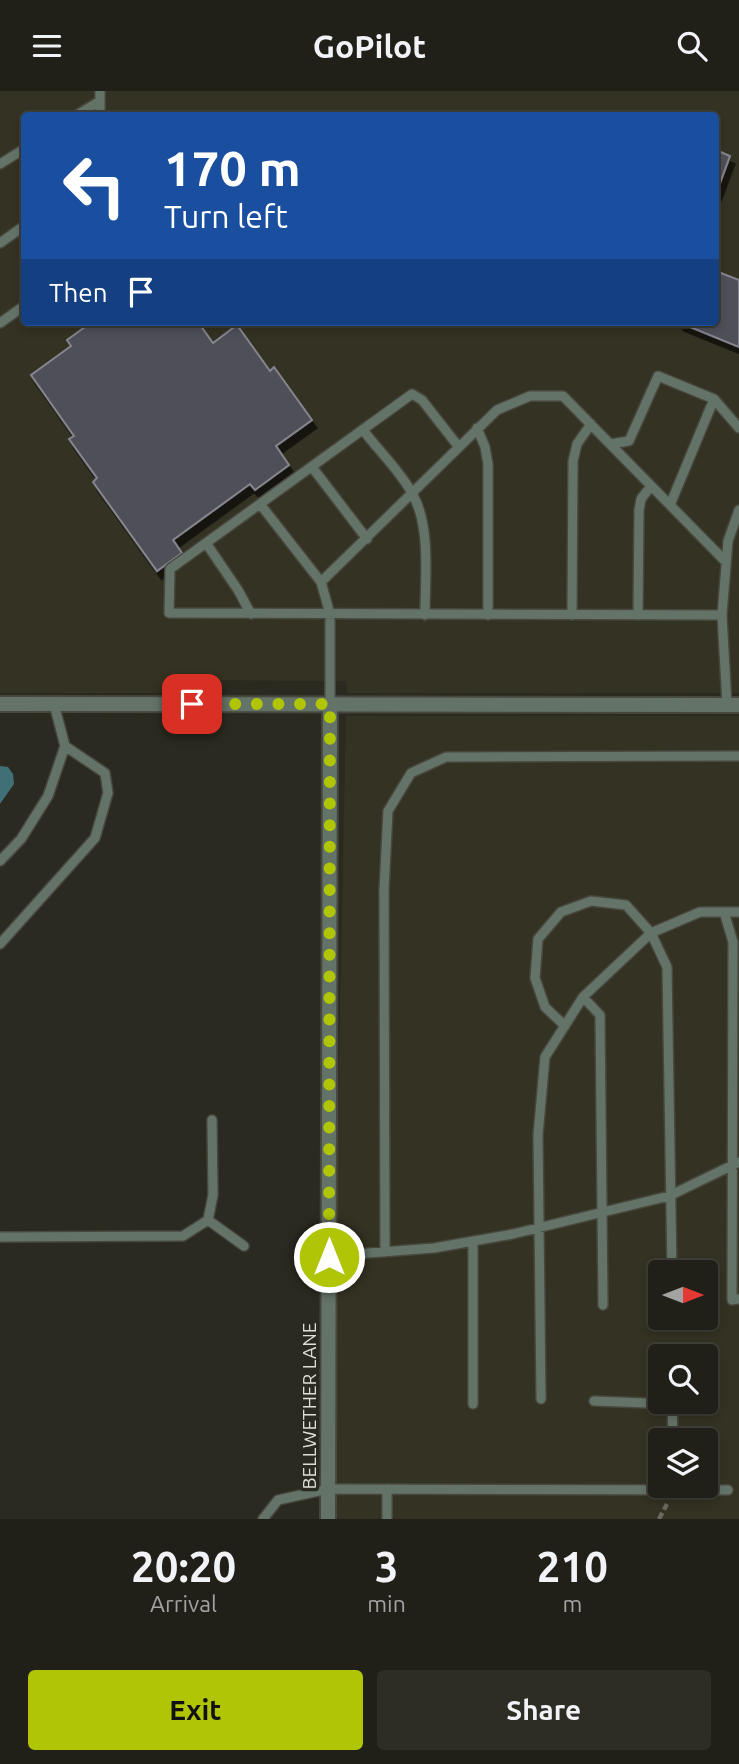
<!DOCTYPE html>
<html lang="en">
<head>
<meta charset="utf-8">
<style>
	body { margin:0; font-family:Ubuntu,sans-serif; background:#2d2d25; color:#f1f3f6; height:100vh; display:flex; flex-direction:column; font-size:26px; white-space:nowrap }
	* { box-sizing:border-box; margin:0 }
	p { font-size:23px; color:#a2a3a2 }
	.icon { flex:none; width:38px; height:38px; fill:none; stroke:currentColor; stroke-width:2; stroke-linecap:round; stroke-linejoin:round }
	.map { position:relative; height:1428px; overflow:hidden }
	.details { display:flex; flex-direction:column; background:#202018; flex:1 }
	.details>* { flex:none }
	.top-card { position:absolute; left:21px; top:21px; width:698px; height:214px; border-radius:7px; box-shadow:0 4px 10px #0003,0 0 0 2px #3d3e37; background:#1a4fa0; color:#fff; overflow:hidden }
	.needle { width:46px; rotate:90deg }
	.controls { position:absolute; left:648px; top:1169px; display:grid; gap:14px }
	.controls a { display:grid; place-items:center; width:70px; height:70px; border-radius:7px; background:#202018; box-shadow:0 4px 10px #0003,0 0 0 2px #3d3e37; font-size:35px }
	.pin { position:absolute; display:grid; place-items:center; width:60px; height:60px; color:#fff; margin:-30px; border-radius:14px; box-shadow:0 4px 10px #0006 }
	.me { position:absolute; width:77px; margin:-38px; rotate:0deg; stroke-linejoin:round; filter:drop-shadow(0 0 5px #0008) }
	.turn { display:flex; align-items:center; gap:24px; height:147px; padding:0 28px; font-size:32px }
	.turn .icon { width:91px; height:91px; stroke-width:2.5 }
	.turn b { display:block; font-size:49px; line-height:60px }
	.then { display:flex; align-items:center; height:66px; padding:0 28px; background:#0003; gap:14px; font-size:26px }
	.eta { display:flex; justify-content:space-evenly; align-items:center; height:119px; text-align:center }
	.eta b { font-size:42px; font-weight:600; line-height:49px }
	.action { display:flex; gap:14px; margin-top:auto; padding:14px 28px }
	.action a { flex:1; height:80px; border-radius:7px; background:#afc505; color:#111; font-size:28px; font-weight:600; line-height:80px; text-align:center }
	.action a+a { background:#2d2d25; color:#f1f3f6 }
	header { display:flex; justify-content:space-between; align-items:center; height:91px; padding:0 28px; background:#202018; font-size:32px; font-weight:600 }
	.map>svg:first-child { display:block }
	.built { fill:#343222; fill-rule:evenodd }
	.water { fill:#416f76 }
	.building { fill:#4f4f59; stroke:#858590; stroke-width:2; filter:url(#shadow) }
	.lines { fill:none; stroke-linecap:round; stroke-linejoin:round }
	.service-casing { stroke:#48473d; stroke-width:12 }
	.minor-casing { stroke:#48473d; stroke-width:18 }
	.tertiary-casing { stroke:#48473d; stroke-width:18 }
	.path { stroke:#6a6961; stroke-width:4.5; stroke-dasharray:7 3.5; stroke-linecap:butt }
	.service { stroke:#647368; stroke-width:9 }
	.minor { stroke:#647368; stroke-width:14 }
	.tertiary { stroke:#647368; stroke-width:14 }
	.route { stroke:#afc505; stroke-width:12; stroke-dasharray:0 21.6 }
	.labels { text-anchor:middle; stroke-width:7; stroke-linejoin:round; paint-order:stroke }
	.street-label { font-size:19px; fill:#deddd7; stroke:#2b2a20 }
</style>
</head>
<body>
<header><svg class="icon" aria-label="menu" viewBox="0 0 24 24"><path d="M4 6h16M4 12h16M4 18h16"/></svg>GoPilot<svg class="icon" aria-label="search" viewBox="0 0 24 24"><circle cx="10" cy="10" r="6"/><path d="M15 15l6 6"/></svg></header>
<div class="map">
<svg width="739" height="1428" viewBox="0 0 739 1428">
	<defs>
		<filter id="shadow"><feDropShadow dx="4.5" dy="8" stdDeviation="0" flood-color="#0009"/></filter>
	</defs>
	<rect width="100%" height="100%" fill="#2b2a20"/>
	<path class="built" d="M0,0H739V602H347L346,590L188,589L187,602H0ZM24,24H716V231H24Z
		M346,625H739V1428H329ZM660,1181H705V1227H660ZM660,1265H705V1311H660ZM660,1349H705V1395H660Z"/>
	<path class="water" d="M0,675L8,676L13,683L14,693L0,713Z"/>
	<path class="building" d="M716,59L730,65L716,103Z
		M716,180L739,189V256L678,231H716Z
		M92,231H198L213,252L237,234L270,280L274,276L312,329L276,355L289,374L255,399L250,393L173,449L182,462L157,480L93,391L97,387L69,348L74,345L31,284L71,255L67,249Z"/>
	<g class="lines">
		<g class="service-casing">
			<path id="service" d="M77,24L100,10
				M100,24V0
				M0,73L24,58
				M0,152L24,135
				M0,232L24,215
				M477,337L485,356L488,373V524
				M363,339C378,359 402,382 413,404C431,437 425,487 425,524
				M610,353L726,471
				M458,355L422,309L412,303L170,478L169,522L722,524L728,450L739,419
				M312,376L367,448
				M260,413L321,491
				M670,414L714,308
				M206,452L238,499L251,523
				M572,524L573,370L577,353L591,333
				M638,524L639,419L641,408L651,395
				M722,524L727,614
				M330,613V523L321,491L497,319L530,305H563L610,353L629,350L658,285L714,308L739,337
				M0,770L21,748L48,705L65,655L54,613
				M724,821L733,851L732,1209L739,1208
				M0,853L95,747L108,702L105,682L65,655
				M583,906L600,924L603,1214
				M565,935L545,916L535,887L538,848L561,821L591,810L626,814L651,842L667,876L672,1181
				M208,1129L244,1155
				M0,1146L183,1145L208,1129L213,1104L212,1029
				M473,1150V1313
				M385,1161L384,799L388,720L411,682L446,666L739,665
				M329,1165L434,1157L513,1143L669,1105L739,1071
				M541,1308L538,1044L545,966L583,906L651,842L700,821H739
				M594,1310L672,1313
				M672,1311L673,1349
				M263,1428L278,1409L328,1398L728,1399
				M387,1428V1398"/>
		</g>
		<g class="minor-casing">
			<path id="minor" d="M328,1428L330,613"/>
		</g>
		<g class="tertiary-casing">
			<path id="tertiary" d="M0,613L739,614"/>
		</g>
		<path class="path" d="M659,1428L667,1413"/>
		<use href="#service" class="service"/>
		<use href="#minor" class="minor"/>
		<use href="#tertiary" class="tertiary"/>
	</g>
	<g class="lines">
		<path class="route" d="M192,613H330L329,1166"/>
	</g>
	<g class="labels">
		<g class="street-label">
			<text transform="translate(309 1315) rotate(-90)" y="7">BELLWETHER LANE</text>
		</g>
	</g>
</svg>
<div class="controls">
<a><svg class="needle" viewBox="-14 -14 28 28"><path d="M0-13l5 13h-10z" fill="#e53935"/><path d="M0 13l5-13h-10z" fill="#a2a3a2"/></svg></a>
<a><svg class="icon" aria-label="search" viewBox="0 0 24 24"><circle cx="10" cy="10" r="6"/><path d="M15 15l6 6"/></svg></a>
<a><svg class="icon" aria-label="layers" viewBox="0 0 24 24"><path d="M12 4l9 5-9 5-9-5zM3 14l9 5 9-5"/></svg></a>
</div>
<div class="pin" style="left:192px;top:613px;background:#d93025"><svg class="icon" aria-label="arrive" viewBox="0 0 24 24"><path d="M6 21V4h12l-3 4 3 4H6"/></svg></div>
<svg class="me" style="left:329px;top:1166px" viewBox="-20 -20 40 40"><circle r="17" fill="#afc505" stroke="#fff" stroke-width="3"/><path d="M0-11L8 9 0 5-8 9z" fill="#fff"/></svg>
<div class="top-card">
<div class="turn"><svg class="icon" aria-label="left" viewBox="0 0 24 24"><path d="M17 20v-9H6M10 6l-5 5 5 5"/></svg><div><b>170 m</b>Turn left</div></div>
<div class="then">Then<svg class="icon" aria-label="arrive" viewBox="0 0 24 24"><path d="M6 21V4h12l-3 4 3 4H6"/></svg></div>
</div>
</div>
<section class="details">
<div class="eta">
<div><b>20:20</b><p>Arrival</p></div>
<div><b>3</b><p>min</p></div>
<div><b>210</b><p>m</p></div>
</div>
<div class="action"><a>Exit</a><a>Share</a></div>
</section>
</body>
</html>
